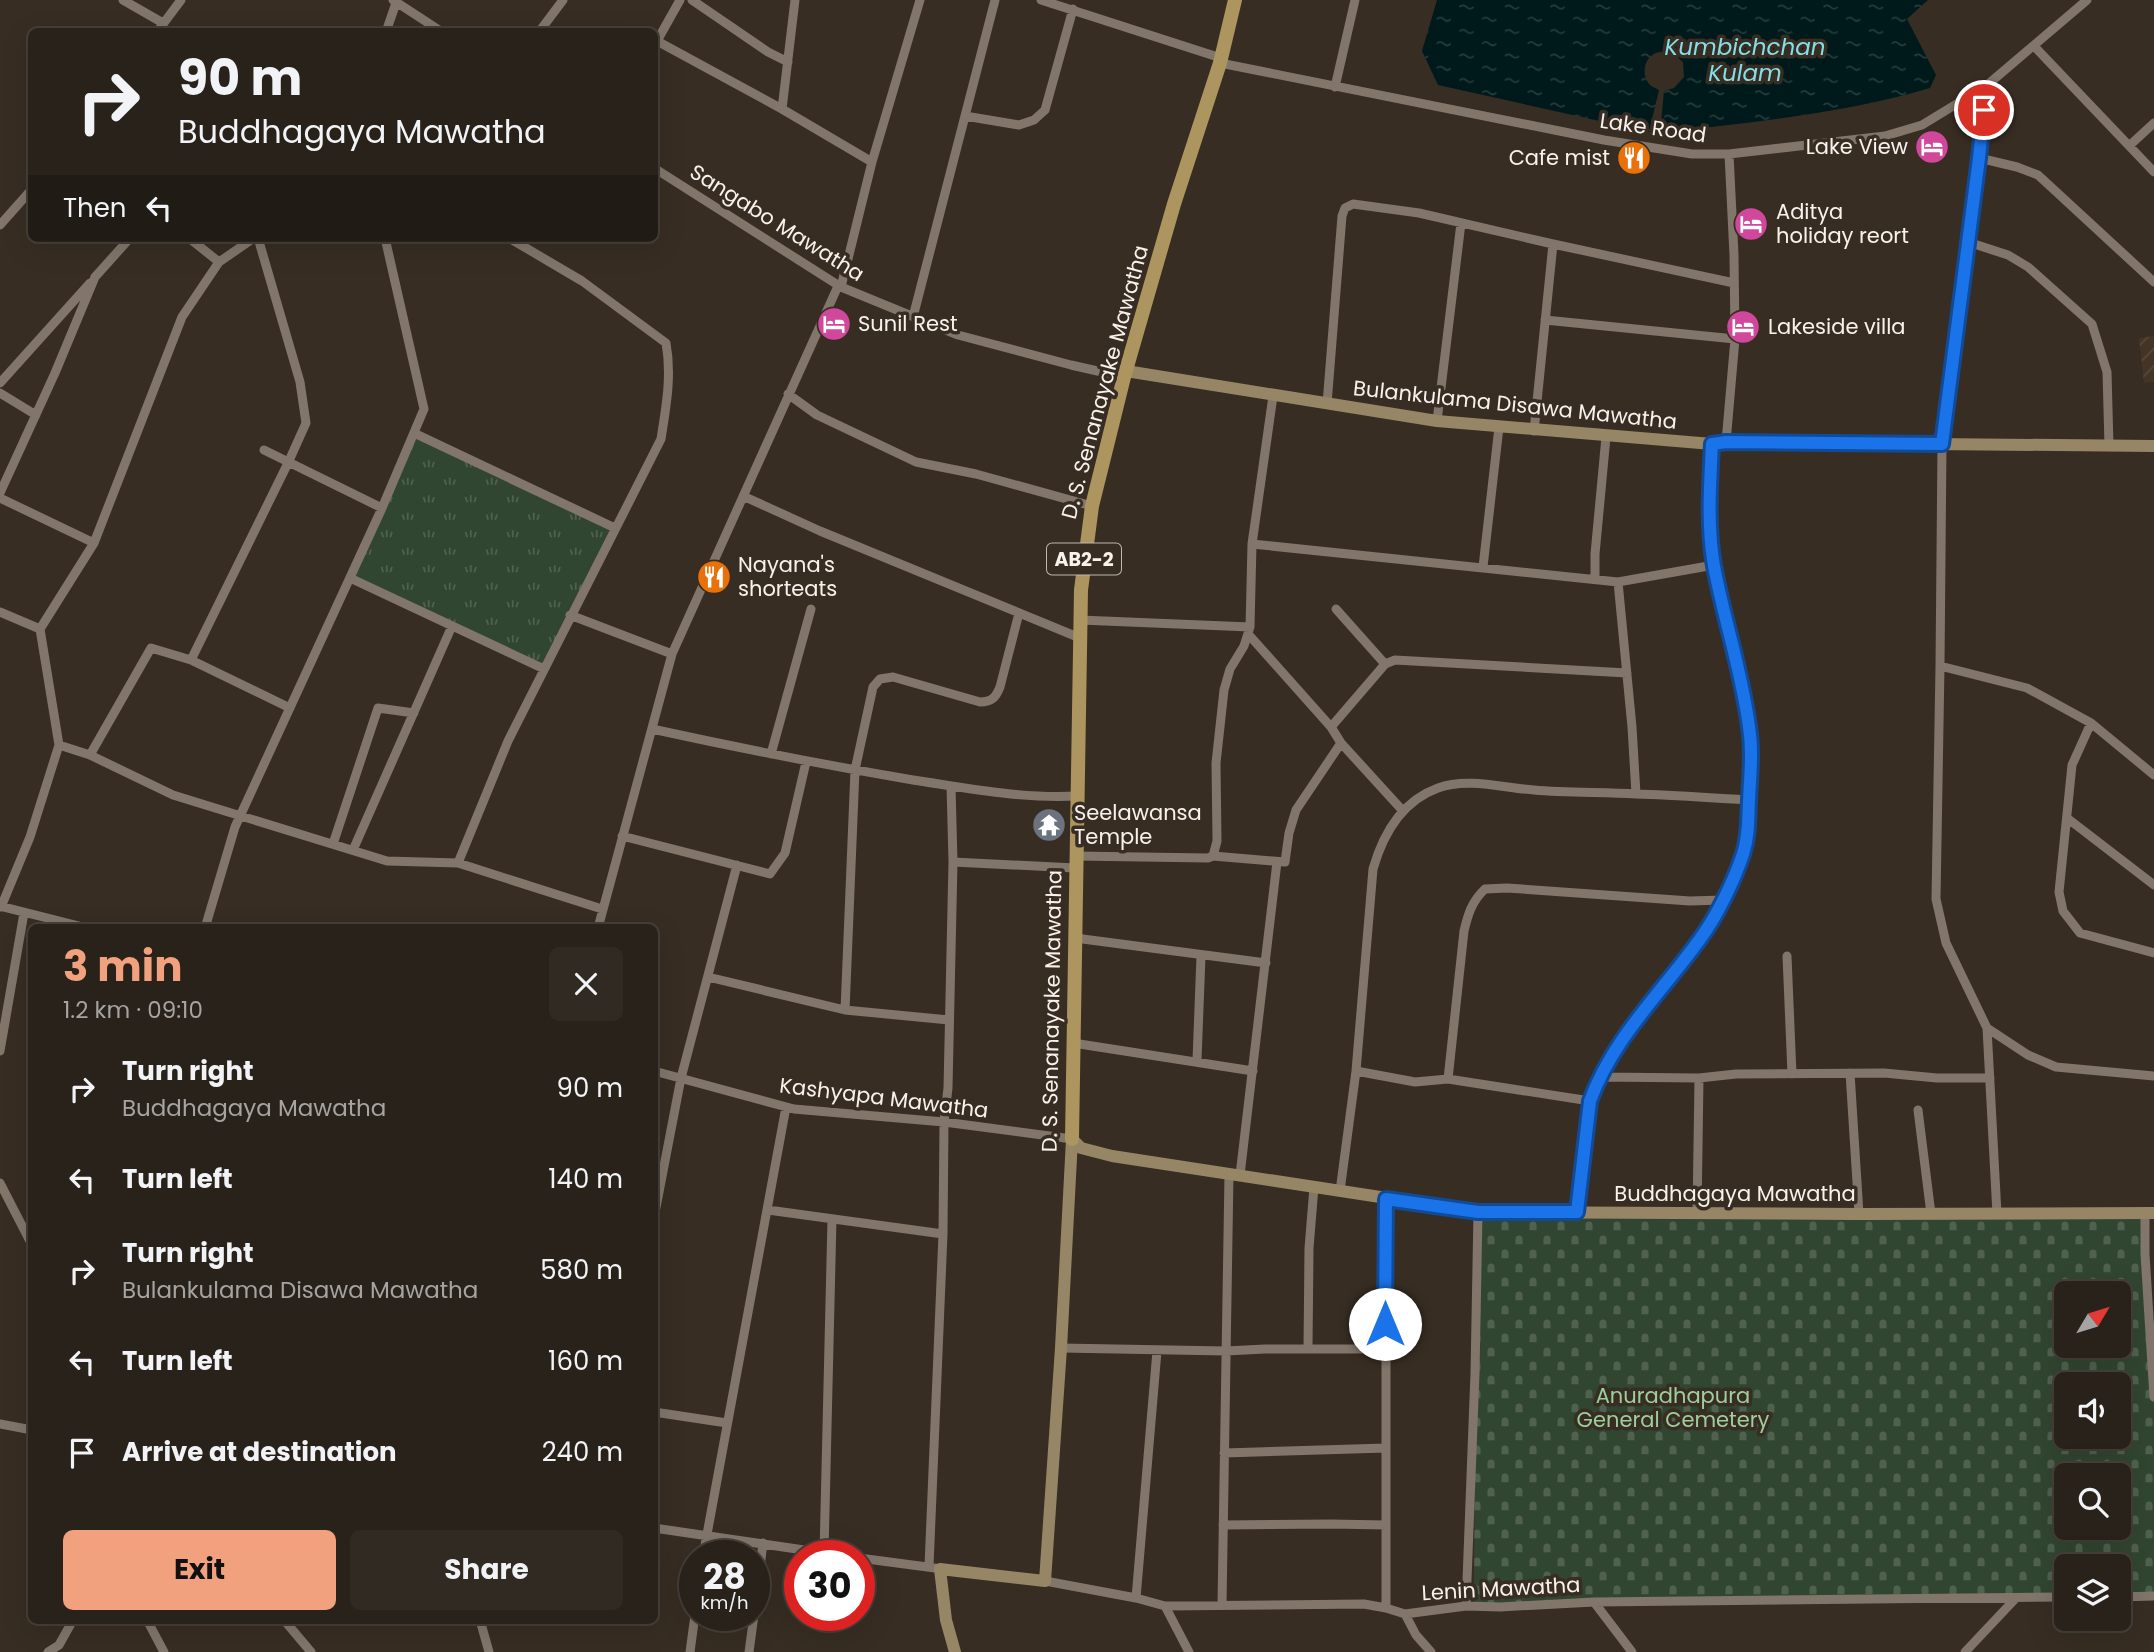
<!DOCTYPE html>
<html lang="en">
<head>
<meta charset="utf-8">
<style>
	body { margin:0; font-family:Poppins,sans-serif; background:#312a23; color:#f1f3f6; height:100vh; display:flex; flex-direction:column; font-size:26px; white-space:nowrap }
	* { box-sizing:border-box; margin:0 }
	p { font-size:23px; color:#a5a4a2 }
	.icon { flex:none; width:38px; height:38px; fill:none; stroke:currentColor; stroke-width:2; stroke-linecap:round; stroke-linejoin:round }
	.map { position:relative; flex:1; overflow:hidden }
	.sheet { position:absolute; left:28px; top:924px; width:630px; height:700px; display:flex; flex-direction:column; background:#29221a; border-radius:10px; box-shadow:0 7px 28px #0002,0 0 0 2px #453f39 }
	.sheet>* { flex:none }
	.top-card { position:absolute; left:28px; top:28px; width:630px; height:214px; border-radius:10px; box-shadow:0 7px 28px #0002,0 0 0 2px #453f39; background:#29221a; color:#f1f3f6; overflow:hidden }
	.needle { width:46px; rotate:52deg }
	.fabs { position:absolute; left:2054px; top:1281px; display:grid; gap:14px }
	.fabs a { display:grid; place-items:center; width:77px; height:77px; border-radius:10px; background:#29221a; box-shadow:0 7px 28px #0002,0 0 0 2px #453f39; font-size:35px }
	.speed { position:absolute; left:679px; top:1540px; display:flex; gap:14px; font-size:35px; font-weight:700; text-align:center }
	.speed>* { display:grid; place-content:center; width:91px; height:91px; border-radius:50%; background:#29221a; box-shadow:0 7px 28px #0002,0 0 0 2px #453f39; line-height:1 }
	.speed small { font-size:18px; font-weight:400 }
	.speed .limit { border:10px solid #d22; background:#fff; color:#111 }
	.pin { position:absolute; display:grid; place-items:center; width:60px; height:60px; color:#fff; margin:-30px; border:4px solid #fff; border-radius:50%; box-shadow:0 2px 7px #0007 }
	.me { position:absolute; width:77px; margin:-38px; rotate:0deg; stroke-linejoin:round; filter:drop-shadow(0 0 5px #0008) }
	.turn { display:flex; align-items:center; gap:24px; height:147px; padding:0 35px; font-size:32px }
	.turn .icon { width:91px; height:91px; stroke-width:2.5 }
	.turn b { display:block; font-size:49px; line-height:60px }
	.then { display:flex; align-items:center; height:66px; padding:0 35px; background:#0003; gap:14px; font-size:26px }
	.round { display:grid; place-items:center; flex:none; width:74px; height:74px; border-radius:10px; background:#312a23 }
	.overview { display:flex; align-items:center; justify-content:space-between; height:119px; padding:0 35px }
	h1 { font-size:42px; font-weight:700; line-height:52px; color:#f1a17d }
	.action { display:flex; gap:14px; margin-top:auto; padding:14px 35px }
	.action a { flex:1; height:80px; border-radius:10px; background:#f1a17d; color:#111; font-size:28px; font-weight:700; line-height:80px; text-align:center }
	.action a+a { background:#312a23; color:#f1f3f6 }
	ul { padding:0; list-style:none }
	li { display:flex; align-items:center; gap:21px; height:91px; padding:0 35px }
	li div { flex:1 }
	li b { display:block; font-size:26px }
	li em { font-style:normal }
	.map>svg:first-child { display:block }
	.industrial { fill:url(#industrial-furrows) }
	.grass { fill:url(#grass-tufts) }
	.cemetery { fill:url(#cemetery-stones); fill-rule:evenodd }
	.water { fill:url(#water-ripples) }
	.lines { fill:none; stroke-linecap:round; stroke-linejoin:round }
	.street { stroke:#82766b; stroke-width:9 }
	.secondary { stroke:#978665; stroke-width:12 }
	.primary { stroke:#ac955e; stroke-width:14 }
	.route-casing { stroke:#114b97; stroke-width:18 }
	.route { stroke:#1a73e8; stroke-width:12 }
	.labels { text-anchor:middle; stroke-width:7; stroke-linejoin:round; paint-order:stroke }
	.shield { fill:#372d23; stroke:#bfb7b0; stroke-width:2 }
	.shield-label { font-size:19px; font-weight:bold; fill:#f9f2ec }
	.street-label { font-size:21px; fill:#f9f2ec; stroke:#372d23 }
	.poi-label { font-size:21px; fill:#f9f2ec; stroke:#372d23; text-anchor:start }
	.park-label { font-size:21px; fill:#9dce9c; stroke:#372d23 }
	.water-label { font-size:23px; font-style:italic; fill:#85dfe6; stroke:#372d23 }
</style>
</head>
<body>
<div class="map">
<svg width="2154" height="1652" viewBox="0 0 2154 1652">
	<defs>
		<pattern id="industrial-furrows" width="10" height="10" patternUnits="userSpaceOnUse" patternTransform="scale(1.75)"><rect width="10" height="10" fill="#433426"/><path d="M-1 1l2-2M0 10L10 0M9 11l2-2" fill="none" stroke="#56483b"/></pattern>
		<pattern id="grass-tufts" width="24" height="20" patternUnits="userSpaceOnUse" patternTransform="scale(1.75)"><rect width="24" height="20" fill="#314631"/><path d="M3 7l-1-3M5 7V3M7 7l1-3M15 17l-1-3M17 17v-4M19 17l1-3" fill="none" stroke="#50614f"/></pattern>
		<pattern id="cemetery-stones" width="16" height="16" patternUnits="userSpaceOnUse" patternTransform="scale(1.75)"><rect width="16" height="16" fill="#314631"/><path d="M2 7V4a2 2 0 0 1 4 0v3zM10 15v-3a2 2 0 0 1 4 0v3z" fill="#50614f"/></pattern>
		<pattern id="water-ripples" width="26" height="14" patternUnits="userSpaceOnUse" patternTransform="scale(1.75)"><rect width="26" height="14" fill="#00191b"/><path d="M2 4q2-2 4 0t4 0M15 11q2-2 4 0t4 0" fill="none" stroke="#263b3c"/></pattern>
	</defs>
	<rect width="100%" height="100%" fill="#372d23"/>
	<path class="industrial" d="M2154,336V382L2144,383L2139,338Z"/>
	<path class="grass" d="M414,433L615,528L544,669L350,578Z"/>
	<path class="cemetery" d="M1478,1212L2145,1213L2154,1397V1599H2119V1566H2067V1600L1499,1605L1474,1609L1475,1373ZM2067,1293H2119V1346H2067ZM2067,1384H2119V1437H2067ZM2067,1475H2119V1528H2067Z"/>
	<path class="water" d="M1437,0H1928L1907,19L1936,75L1930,88C1843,114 1750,122 1660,133L1664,91L1674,88L1684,77L1683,62C1656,36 1635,66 1649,84C1652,87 1656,88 1659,90L1649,132L1438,85L1422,51Z"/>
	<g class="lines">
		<path class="street" d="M123,0L163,23
			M393,0L442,32
			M680,0L657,41L782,109
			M692,0L768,52L788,62
			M795,0L782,109L872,162
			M1041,0L1221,58
			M157,32L181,0
			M386,32L397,0
			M539,32L563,0
			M2034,46L2154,172
			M1220,63L1604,140L1692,154H1729L1885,136L1922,125L1986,86L2087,0
			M1986,86L1979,158L1942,444L1940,666L1936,899L1946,943L1987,1028L1997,1214
			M1335,87L1355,0
			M965,116L1019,125L1034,120L1045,110L1073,9
			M2129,146L2154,123
			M1979,158L2017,167L2038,175L2154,282
			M654,168L841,287L958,335L1071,365L1124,377
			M0,225L32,189
			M189,238L219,262L254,238
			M1968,242L2008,255L2028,267L2092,324L2107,372L2109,446
			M219,262L182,317L94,543L40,629L59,745L90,755L173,795L387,861L458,863L602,909
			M841,287L872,162L920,0
			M913,317L995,0
			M1545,320L1735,339
			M0,383L90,283
			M0,393L36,415
			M788,394L817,415L916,462L976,474L1092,506
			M1327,404L1342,216L1345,208L1353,204L1419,213L1553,244L1734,283
			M1437,421L1461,223
			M1534,431L1553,244
			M414,433L615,528
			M1726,442L1735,339L1734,255L1729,154
			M264,450L382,508
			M0,493L55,373L95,277L130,238
			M743,496L820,531L1080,638
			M0,498L94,543
			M1252,544L1618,582L1714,565
			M1483,567L1499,427
			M350,578L544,669
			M1595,579V554L1606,437
			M1618,582L1632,727L1636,794
			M1336,609L1385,664
			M0,612L40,629
			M570,615L672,654
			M1080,620L1250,627
			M1249,635L1331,727L1341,743L1403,811
			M191,660L288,463L306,423L300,382L258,238
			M1940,666L2027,688L2091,723L2154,775
			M2091,723L2072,765L2059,892L2063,911L2080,933L2154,953
			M1331,727L1380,670L1385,664L1395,660L1627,673
			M652,729C739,748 825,765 913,780C967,788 1022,799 1077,796
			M771,754L811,609
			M90,755L151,648L191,660L290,708
			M2067,818L2154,885
			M622,836L770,874L785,853L806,762
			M333,844L378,708L414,713
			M353,850L452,626
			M1075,856L1208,858L1213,856L1217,841L1216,763L1224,690L1230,669L1244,646L1250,627L1252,544L1273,396
			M1213,856L1285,862L1289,833L1296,810L1341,743
			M953,862L1075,868
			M458,863L508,741L661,439C666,407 672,376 666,343L582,281L509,238
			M0,906L87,928
			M1,907L30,837L59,745
			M205,928L235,827L382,508L424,409L385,238
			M598,928L672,654L838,286
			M1075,938L1266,963
			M1787,956L1792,1074
			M708,977L845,1010L949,1020
			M845,1010L855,770L873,687L880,679L893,677L980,702C992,702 996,697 1000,687L1019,613
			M1987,1028L2028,1055L2056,1067L2154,1076
			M1073,1043L1253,1071
			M0,1051L24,913
			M1197,1060L1201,956
			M654,1071L794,1109L944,1122L1072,1139
			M1356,1071L1415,1082L1448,1079L1590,1101
			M1850,1073L1859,1214
			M1601,1077L1699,1078L1736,1074L1884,1073L1937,1078H1990
			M1448,1079L1464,931C1468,914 1472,901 1485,889L1507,888L1690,901L1722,900
			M1918,1110L1931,1214
			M1240,1175L1277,862
			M0,1183L32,1245
			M1340,1191L1356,1071L1373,869C1383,834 1402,801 1438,788C1467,777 1504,788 1534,790C1568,793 1602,792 1636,794C1674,795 1711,798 1749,800
			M1386,1199V1608
			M768,1210L943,1234
			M1577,1212L1590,1101C1613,1039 1662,992 1700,939C1717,916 1734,881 1743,854C1749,836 1748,819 1749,801C1750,776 1753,752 1749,727C1742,672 1724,620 1714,566C1707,526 1710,485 1712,444
			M2145,1213V1254L2154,1397
			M1697,1214L1699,1078
			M654,1218L681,1078L737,865
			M1061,1348L1226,1351L1265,1349H1385
			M1308,1349L1309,1248L1314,1187
			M654,1412L727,1423
			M0,1424L32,1430
			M1224,1453L1386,1448
			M1223,1525L1331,1524L1386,1525
			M654,1528L845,1556
			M824,1553L832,1219
			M703,1556L786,1107
			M859,1558L935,1568
			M929,1566L943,1234L944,1122L948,1088L953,862L951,786
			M1045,1581L1136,1598L1165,1606L1364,1604L1386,1608L1405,1614L1466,1606L1500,1607L1594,1602L2067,1597
			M2119,1597L2154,1596
			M1136,1598L1157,1351
			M1594,1602L1632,1652
			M1222,1605L1229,1174
			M1165,1606L1189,1652
			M1466,1606L1475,1373L1478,1212
			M1405,1614L1416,1635L1431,1652
			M754,1615L763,1543
			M147,1620L164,1652
			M284,1620L311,1652
			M480,1620L489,1652
			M48,1652L59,1645L73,1620
			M690,1652L695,1615
			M749,1652L754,1615
			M1965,1652L2016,1598"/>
		<path class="secondary" d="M1126,371L1437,421L1712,444L1726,442L2154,446
			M1072,1139L1081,1148L1112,1156L1478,1212L1859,1214L2154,1213
			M955,1652L946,1620L940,1569L1045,1581L1061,1348L1072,1139"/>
		<path class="primary" d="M1072,1139L1081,590L1092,506L1124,377L1174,204L1220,63L1235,0"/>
	</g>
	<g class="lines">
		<g class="route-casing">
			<path id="route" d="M1385,1324L1386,1199L1478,1212H1577L1590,1101C1613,1038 1662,992 1700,939C1717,916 1734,881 1743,854C1749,836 1748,819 1749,801C1750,776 1753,752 1749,727C1742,672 1724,620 1714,566C1707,526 1710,485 1712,444L1726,442L1942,444L1979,158L1984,110"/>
		</g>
		<use href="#route" class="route"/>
	</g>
	<defs>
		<g id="hotel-disc" transform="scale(1.75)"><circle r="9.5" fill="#d1479c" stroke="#372d23"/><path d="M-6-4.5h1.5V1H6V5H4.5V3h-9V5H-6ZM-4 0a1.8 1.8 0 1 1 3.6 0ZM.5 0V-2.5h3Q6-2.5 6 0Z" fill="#fff"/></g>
		<g id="restaurant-disc" transform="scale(1.75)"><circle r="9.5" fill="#e8710a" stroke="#372d23"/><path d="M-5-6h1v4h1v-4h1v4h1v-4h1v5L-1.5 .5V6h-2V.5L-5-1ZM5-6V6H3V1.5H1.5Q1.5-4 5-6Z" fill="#fff"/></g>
		<g id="temple-disc" transform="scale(1.75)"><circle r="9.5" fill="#6b7280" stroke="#372d23"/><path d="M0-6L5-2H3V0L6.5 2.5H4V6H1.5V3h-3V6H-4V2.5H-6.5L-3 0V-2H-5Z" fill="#fff"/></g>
	</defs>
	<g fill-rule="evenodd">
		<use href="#hotel-disc" x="1932" y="147"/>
		<use href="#restaurant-disc" x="1634" y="158"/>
		<use href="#hotel-disc" x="1751" y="224"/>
		<use href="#hotel-disc" x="834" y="324"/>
		<use href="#hotel-disc" x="1743" y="327"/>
		<use href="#restaurant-disc" x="714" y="577"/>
		<use href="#temple-disc" x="1049" y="825"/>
	</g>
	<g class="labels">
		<rect class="shield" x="1047" y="543.5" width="74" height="31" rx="5"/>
		<g class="shield-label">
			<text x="1084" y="566">AB2-2</text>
		</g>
		<g class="street-label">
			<text transform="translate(1653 128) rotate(8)" y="7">Lake Road</text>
			<text transform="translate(777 223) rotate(32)" y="7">Sangabo Mawatha</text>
			<text transform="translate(1105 382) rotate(-75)" y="7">D. S. Senanayake Mawatha</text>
			<text transform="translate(1515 405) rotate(6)" y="7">Bulankulama Disawa Mawatha</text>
			<text transform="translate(1052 1011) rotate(-89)" y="7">D. S. Senanayake Mawatha</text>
			<text transform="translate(884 1098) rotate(7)" y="7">Kashyapa Mawatha</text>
			<text x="1735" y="1201">Buddhagaya Mawatha</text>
			<text transform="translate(1501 1589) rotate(-3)" y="7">Lenin Mawatha</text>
		</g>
		<g class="poi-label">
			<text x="1908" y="154" text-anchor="end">Lake View</text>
			<text x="1610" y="165" text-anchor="end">Cafe mist</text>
			<text x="1776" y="219">Aditya<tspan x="1776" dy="24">holiday reort</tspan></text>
			<text x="858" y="331">Sunil Rest</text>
			<text x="1768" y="334">Lakeside villa</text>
			<text x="738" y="572">Nayana's<tspan x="738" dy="24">shorteats</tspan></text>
			<text x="1074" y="820">Seelawansa<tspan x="1074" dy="24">Temple</tspan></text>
		</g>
		<g class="park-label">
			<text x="1673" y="1403">Anuradhapura<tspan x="1673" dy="24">General Cemetery</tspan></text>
		</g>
		<g class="water-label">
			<text x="1745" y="55">Kumbichchan<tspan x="1745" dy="26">Kulam</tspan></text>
		</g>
	</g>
</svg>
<div class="fabs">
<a><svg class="needle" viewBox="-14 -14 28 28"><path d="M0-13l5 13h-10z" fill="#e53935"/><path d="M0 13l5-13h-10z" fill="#a5a4a2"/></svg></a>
<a><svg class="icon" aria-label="sound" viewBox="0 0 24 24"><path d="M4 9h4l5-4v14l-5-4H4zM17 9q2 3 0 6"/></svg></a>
<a><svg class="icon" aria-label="search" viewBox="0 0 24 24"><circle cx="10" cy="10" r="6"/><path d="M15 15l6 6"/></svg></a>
<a><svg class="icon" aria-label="layers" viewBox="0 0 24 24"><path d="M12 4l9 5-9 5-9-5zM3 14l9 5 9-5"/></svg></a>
</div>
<div class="speed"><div>28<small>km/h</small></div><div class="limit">30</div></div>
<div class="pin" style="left:1984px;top:110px;background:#d93025"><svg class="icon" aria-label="arrive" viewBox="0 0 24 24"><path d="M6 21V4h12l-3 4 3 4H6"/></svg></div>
<svg class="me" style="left:1385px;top:1324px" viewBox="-20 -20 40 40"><circle r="19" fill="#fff"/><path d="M0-13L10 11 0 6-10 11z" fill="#1a73e8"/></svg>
<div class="top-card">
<div class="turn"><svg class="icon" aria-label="right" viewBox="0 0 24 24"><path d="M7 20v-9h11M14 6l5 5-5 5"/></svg><div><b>90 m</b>Buddhagaya Mawatha</div></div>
<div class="then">Then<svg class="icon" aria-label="left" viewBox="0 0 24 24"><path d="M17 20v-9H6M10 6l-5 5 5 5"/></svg></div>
</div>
<section class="sheet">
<div class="overview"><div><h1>3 min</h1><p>1.2 km · 09:10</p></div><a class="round"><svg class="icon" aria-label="close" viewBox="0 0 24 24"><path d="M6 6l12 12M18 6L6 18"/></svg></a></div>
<ul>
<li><svg class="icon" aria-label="right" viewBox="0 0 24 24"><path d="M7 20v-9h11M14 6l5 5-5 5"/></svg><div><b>Turn right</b><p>Buddhagaya Mawatha</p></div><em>90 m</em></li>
<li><svg class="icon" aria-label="left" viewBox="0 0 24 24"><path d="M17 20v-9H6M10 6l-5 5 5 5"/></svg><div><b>Turn left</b></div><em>140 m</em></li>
<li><svg class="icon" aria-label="right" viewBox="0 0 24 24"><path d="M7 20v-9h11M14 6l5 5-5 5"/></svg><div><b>Turn right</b><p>Bulankulama Disawa Mawatha</p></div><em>580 m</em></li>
<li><svg class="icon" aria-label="left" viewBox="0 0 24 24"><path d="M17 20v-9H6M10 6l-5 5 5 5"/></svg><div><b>Turn left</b></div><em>160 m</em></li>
<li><svg class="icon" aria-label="arrive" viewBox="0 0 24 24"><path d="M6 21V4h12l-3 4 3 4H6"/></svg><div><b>Arrive at destination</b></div><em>240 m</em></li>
</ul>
<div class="action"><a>Exit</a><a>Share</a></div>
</section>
</div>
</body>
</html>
